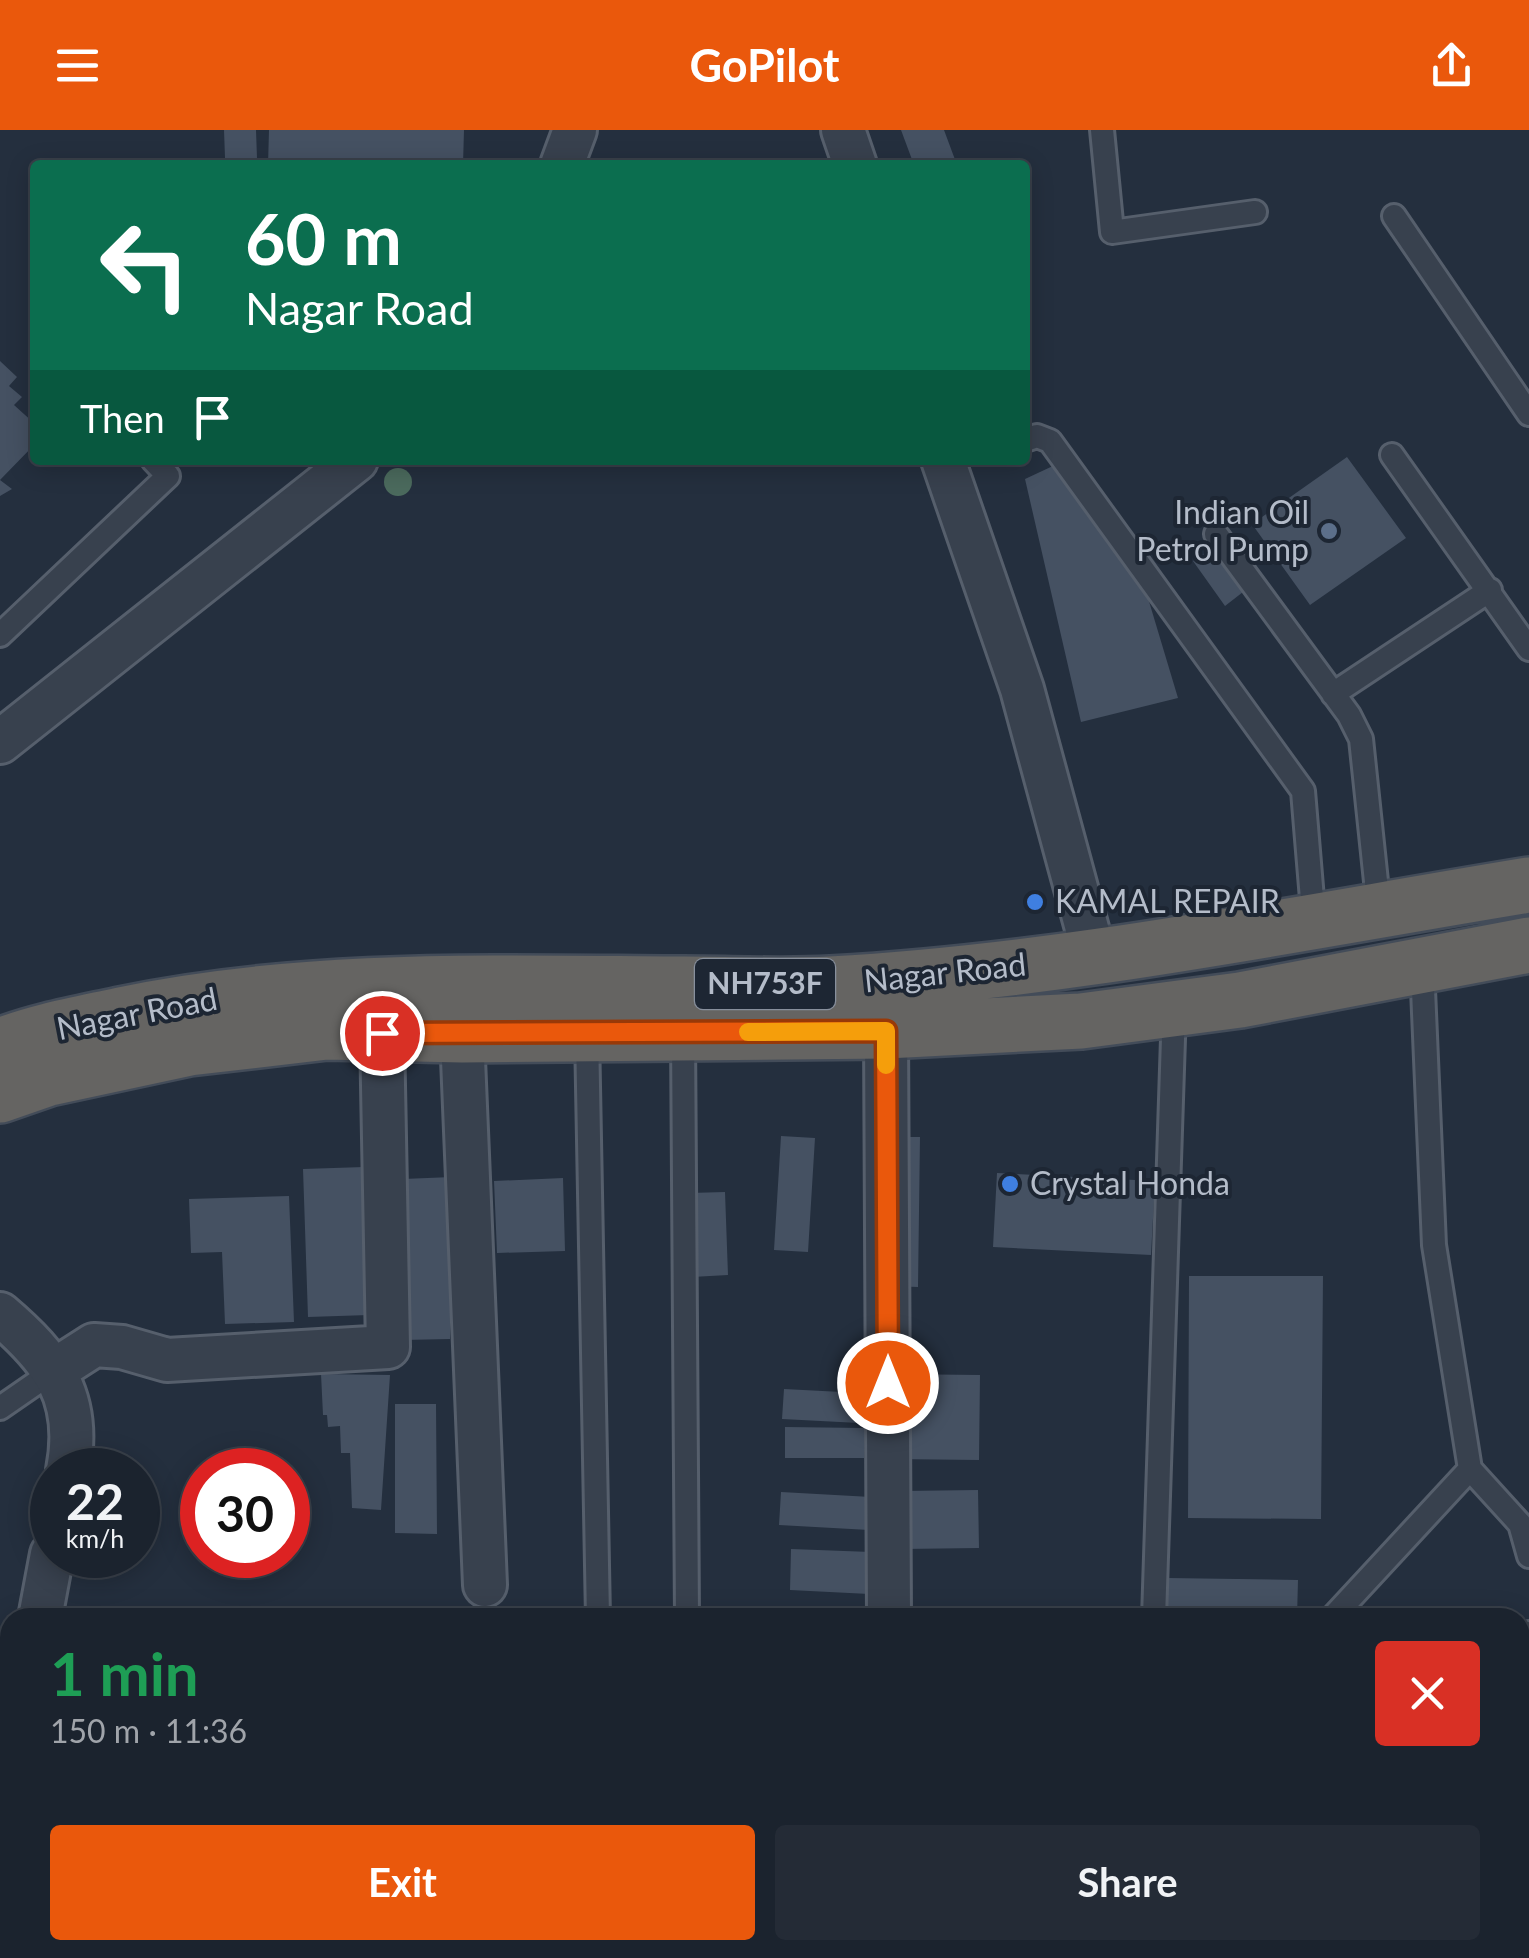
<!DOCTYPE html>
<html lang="en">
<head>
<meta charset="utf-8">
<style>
	body { margin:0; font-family:Lato,sans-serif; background:#242b36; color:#f1f3f6; height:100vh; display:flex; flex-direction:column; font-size:38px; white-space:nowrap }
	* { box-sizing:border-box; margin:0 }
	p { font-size:32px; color:#a0a4aa }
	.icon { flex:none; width:55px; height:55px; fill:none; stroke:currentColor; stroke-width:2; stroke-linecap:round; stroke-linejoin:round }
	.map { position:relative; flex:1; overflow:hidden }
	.panel { position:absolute; left:0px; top:1478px; width:1530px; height:352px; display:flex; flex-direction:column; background:#1b232e; border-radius:30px 30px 0 0; box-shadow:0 5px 25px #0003,0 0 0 2px #39404a }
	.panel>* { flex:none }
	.guide { position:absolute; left:30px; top:30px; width:1000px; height:305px; border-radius:10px; box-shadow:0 5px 25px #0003,0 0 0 2px #39404a; background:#0b6e4f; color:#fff; overflow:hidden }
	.speed { position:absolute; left:30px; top:1318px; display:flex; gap:20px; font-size:50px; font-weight:700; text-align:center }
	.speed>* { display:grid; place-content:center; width:130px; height:130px; border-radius:50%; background:#1b232e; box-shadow:0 5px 25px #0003,0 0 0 2px #39404a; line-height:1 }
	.speed small { font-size:25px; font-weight:400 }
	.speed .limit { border:15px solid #d22; background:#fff; color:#111 }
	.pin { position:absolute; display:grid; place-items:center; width:85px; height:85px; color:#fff; margin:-42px; border:5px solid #fff; border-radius:50%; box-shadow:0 2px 10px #0007 }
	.me { position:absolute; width:110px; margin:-55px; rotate:0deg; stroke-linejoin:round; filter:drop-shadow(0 0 8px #0008) }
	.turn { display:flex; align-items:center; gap:35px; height:210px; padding:0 50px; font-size:45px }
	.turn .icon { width:130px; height:130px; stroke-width:2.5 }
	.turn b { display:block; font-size:70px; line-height:85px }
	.then { display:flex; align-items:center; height:95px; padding:0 50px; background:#0003; gap:20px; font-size:38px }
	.round { display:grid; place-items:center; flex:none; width:105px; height:105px; border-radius:10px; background:#242b36 }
	.headline { display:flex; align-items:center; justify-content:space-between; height:170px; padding:0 50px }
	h1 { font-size:60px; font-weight:700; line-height:75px; color:#1e9e55 }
	.cta { display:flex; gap:20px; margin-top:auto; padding:20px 50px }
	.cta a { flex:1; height:115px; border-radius:10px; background:#ea580c; color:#fff; font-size:40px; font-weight:700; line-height:115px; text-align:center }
	.cta a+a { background:#242b36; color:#f1f3f6 }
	header { display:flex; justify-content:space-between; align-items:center; height:130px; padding:0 50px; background:#ea580c; color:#fff; font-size:45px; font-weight:700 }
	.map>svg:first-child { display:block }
	.building { fill:#455162 }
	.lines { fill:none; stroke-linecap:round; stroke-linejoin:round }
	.service-casing { stroke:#565f6c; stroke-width:28 }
	.minor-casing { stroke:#565f6c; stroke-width:48 }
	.trunk-casing { stroke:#434c59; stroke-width:60 }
	.service { stroke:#38414e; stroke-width:22 }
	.minor { stroke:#38414e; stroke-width:42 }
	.trunk { stroke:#656462; stroke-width:55 }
	.tree { fill:#4b6a5d }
	.route-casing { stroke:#983908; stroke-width:25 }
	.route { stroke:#ea580c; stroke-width:18 }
	.slow { stroke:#f59e0b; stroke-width:18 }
	.service-dot { fill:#5c6f8a; stroke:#1d2633; stroke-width:4 }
	.shop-dot { fill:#3f7fe0; stroke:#1d2633; stroke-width:4 }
	.labels { text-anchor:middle; stroke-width:8; stroke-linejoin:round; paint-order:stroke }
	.shield { fill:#1d2633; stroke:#878f9c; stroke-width:2.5 }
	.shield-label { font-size:30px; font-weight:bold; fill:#b4bcc9 }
	.poi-label { font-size:32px; fill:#b4bcc9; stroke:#1d2633; text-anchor:start }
	.street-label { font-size:32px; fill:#b4bcc9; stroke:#1d2633 }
</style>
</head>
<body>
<header><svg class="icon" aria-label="menu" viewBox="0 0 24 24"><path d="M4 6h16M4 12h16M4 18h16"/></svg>GoPilot<svg class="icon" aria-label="share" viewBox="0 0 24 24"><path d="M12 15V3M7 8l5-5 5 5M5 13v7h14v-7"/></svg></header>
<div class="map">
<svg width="1529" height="1828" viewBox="0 0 1529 1828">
	<rect width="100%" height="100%" fill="#242f3e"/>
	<path class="building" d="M224,0H256L257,28H225Z
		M269,0H464L463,35H268Z
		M901,0H944L957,35H914Z
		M0,231L17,247L9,256L22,267L14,275L35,294V314L0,350L12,359L0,366Z
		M1347,327L1406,408L1310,475L1252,394Z
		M1055,335L1139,438L1178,568L1081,592L1025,349Z
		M1212,418L1243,462L1225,476L1193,431Z
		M781,1006L815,1008L808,1122L774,1120Z
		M892,1007H920L918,1157L890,1156Z
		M364,1037L369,1185L308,1187L303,1039Z
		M997,1043L1155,1051L1151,1125L993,1117Z
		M452,1047L450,1209L403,1210V1049Z
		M563,1048L565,1121L497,1123L494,1051Z
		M725,1062L728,1145L692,1147L689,1063Z
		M289,1066L294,1192L225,1194L222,1122L191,1123L189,1069Z
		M1189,1146H1323L1321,1389L1188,1388Z
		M321,1244L390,1245L381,1380L352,1378L350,1323H341L340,1296L328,1297L327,1285H323Z
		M892,1244L980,1245L979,1330L891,1329Z
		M784,1259L861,1263L859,1293L782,1289Z
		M395,1274H436L437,1404L395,1403Z
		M785,1297L864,1298V1328H785Z
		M978,1360L979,1418L903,1419L902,1361Z
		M781,1362L871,1367L869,1400L779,1395Z
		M791,1419L871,1422L869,1464L790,1460Z
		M1168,1448L1298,1450L1297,1488H1168Z
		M1520,1656L1529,1659V1802L1520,1798Z
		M806,1820H874L873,1828H804Z
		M901,1820H970V1828H901Z
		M1161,1820H1277V1828H1161Z"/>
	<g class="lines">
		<g class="service-casing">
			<path id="service" d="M1102,0L1112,102L1255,82
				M1394,86L1529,284
				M1025,310L1037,306L1050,311L1303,661L1314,793
				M1392,325L1529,519
				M1216,404L1349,585L1361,609L1379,780
				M0,505L168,346L153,330
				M1333,564L1490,460
				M587,903L598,1488
				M683,903L687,1488
				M0,1278L55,1240
				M1470,1339L1520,1394L1529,1426
				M1154,1488L1174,878
				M1332,1488L1470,1339L1434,1115L1422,836
				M1520,1528L1529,1503
				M1520,1574L1529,1578
				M1137,1828V1820
				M1326,1828V1820"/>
		</g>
		<g class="minor-casing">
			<path id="minor" d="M843,0L855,35
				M562,35L575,0
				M943,330L1022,559L1095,828
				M0,612L356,330
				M886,901L889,1488
				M462,905L485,1455
				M0,1184C53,1229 82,1268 68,1340
				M55,1240L94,1215L122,1217L167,1230L388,1217L382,903
				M40,1488L52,1424
				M0,1715L10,1647
				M891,1820V1828
				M1510,1820L1529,1827
				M1420,1828L1423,1820"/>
		</g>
		<g class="trunk-casing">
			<path id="trunk" d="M0,916C39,901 79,894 120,885C306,846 495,853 684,854C732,854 782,857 831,854C1066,841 1297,793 1529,755
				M0,965L49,948L189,918L327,902L462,905L886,901L1081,891L1240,870L1529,815"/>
		</g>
		<use href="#service" class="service"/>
		<use href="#minor" class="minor"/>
		<use href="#trunk" class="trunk"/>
	</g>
	<circle class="tree" cx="398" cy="352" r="14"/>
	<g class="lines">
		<g class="route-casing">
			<path id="route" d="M382,903L886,901L888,1253"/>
		</g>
		<use href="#route" class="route"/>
		<path class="slow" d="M748,902L886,901V935"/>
	</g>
	<circle class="service-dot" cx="1329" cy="401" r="10"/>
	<g class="shop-dot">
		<circle cx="1035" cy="772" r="10"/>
		<circle cx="1010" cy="1054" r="10"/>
	</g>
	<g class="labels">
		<rect class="shield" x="695" y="829" width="140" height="50" rx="8"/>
		<g class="shield-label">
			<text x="765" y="864">NH753F</text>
		</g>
		<g class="poi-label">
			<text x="1309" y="394" text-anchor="end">Indian Oil<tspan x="1309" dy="37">Petrol Pump</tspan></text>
			<text x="1055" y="783">KAMAL REPAIR</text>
			<text x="1030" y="1065">Crystal Honda</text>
		</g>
		<g class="street-label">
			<text transform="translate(945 843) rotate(-6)" y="11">Nagar Road</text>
			<text transform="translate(137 884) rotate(-11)" y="11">Nagar Road</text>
		</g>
	</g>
</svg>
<div class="speed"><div>22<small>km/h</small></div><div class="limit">30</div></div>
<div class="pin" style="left:382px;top:903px;background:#d93025"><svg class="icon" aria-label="arrive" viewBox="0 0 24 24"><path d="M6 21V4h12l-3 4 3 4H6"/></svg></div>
<svg class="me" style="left:888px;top:1253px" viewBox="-20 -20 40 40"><circle r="17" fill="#ea580c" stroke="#fff" stroke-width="3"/><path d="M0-11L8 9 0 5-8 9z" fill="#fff"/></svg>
<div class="guide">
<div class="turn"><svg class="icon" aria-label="left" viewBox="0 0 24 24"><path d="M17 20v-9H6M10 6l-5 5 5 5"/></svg><div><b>60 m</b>Nagar Road</div></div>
<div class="then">Then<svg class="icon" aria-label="arrive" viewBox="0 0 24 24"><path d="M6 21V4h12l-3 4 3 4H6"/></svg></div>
</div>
<section class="panel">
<div class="headline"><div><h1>1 min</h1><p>150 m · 11:36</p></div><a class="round" style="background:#d93025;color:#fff"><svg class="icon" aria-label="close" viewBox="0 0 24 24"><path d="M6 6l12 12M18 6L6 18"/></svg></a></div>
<div class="cta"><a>Exit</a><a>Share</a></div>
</section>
</div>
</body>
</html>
